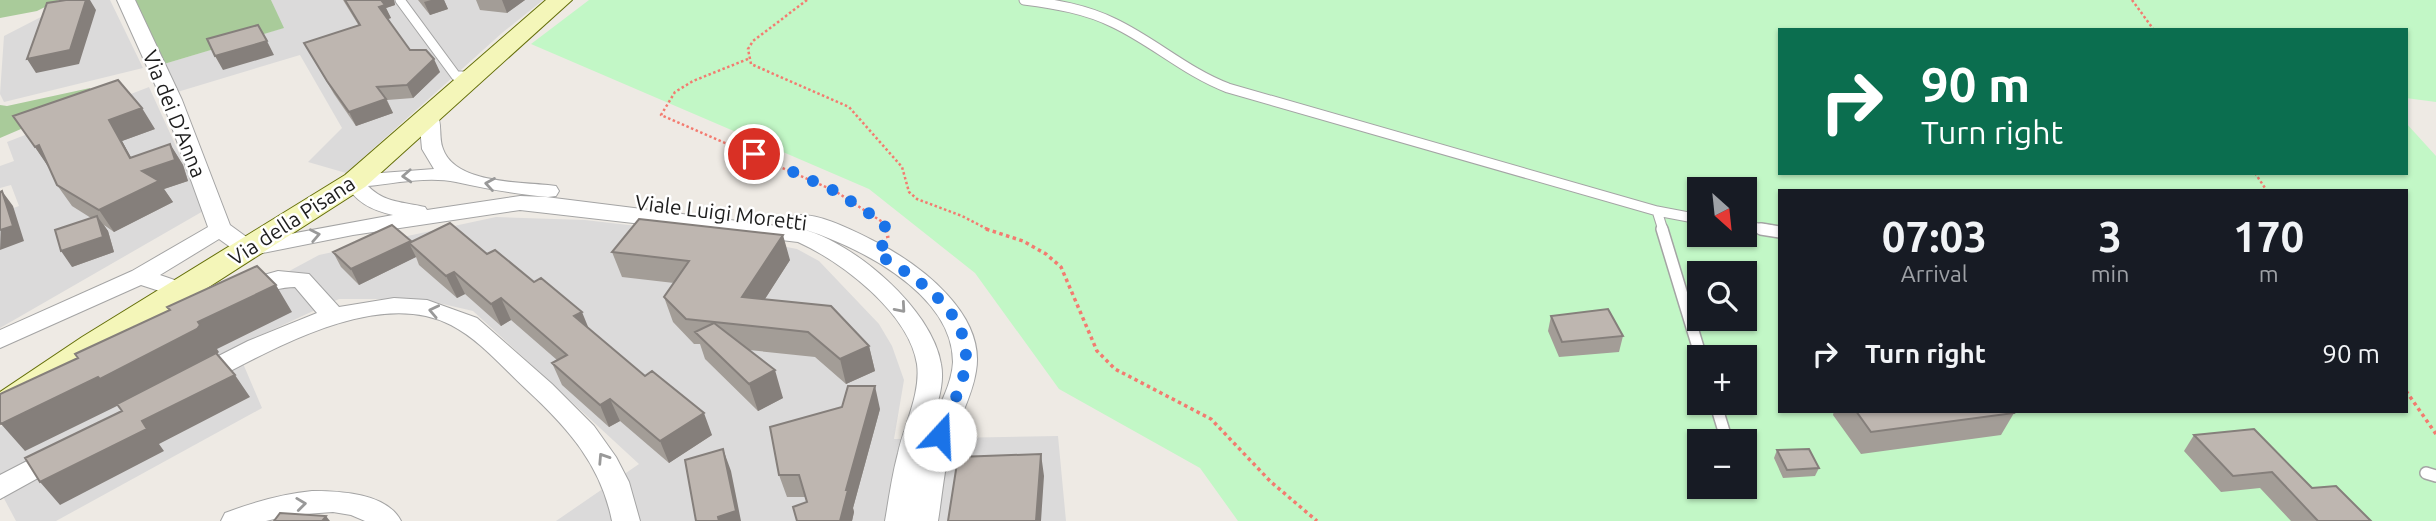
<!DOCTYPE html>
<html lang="en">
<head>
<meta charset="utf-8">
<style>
	body { margin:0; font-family:Ubuntu,sans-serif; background:#20242c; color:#f1f3f6; height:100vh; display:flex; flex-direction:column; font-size:26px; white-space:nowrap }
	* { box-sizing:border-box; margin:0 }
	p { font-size:23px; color:#9ea1a6 }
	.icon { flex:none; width:38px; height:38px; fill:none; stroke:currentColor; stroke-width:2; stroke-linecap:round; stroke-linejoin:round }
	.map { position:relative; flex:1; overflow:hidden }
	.drawer { position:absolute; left:1778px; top:189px; width:630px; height:224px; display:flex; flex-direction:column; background:#171b24; border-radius:0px; box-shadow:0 2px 5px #0004 }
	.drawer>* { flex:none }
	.banner { position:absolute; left:1778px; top:28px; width:630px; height:147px; border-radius:0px; box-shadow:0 2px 5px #0004; background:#0b6e4f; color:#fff; overflow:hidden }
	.needle { width:46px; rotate:153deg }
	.tools { position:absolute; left:1687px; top:177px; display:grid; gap:14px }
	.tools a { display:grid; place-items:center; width:70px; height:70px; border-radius:0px; background:#171b24; box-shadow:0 2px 5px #0004; font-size:35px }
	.pin { position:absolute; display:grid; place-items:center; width:60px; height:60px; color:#fff; margin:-30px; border:4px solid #fff; border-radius:50%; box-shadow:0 2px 7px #0007 }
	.me { position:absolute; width:77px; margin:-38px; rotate:20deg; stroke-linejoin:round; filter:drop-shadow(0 0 5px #0008) }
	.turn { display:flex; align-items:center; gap:24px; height:147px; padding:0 28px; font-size:32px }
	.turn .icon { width:91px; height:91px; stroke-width:2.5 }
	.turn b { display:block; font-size:49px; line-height:60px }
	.eta { display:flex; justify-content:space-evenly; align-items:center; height:119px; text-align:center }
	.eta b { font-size:42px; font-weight:700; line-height:49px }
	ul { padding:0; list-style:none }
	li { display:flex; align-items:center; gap:21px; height:91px; padding:0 28px }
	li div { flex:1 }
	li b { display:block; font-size:26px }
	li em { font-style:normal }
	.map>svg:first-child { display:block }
	.residential { fill:#dbdada }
	.forest { fill:#a9cb9a }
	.park { fill:#c2f7c6; fill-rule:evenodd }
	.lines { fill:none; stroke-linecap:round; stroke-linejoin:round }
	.lane-far1-casing { stroke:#a4a4a4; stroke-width:11 }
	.lane-casing { stroke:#a4a4a4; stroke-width:14 }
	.street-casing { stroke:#a4a4a4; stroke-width:2 }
	.secondary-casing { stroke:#656f0a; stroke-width:2 }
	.path-far1 { stroke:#f37b70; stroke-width:2.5; stroke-dasharray:2.5 2.5; stroke-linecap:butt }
	.path { stroke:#f37b70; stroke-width:3.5; stroke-dasharray:3.5 3.5; stroke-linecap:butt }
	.lane-far1 { stroke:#fff; stroke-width:9 }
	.lane { stroke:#fff; stroke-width:11 }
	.street { fill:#fff; fill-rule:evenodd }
	.secondary { fill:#f4f6b9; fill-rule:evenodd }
	.wall { fill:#a39d97 }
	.shaded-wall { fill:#857f7b }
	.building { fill:#beb6b0; stroke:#857f7b; stroke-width:2 }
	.oneway { stroke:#999 }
	.route { stroke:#1a73e8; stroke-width:12; stroke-dasharray:0 21.6 }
	.labels { text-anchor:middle; stroke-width:5; stroke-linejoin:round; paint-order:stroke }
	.street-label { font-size:21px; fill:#1d1d1d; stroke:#fff }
</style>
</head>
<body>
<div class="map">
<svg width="2436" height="521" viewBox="0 0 2436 521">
	<rect width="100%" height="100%" fill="#eeeae4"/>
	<path class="residential" d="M74,0H110L143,68L4,102L0,94L4,36Z
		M271,0H543L502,33L346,173L308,162L342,128L300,55L174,93L164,64L283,28Z
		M149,87L205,210L0,328V213L19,206L11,185L0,188V166L14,161L7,142Z
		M496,217L585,220L741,238L797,249L819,261L879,324L892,346L904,380L894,439L1058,436L1066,521H556L639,464L473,311L421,299H339L236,347L262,408L56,521H16L0,491V427L319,255Z"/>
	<path class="forest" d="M0,0H59L37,11L0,18Z
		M135,0H271L284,28L164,64Z
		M90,88L91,99L0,138V105L7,106Z"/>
	<path class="park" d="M589,0H2436V102L2406,98V30H1780V173H2406V123L2436,156V521H1238L1200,468L1059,389L975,273L869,189L531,44ZM1699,189H1745V234H1699ZM1780,191H2406V411H1780ZM1699,273H1745V318H1699ZM1699,357H1745V402H1699ZM1699,441H1745V486H1699Z"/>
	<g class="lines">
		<g class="lane-far1-casing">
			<path id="lane-far1" d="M400,0L456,76H471
				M1024,0C1055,4 1086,9 1114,23C1154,42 1186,72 1228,88L1657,211L1699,219
				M1657,211L1663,230
				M1745,226L1771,230"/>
		</g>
		<g class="lane-casing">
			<path id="lane" d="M1662,229L1701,357
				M1761,229L1780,232
				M1715,402L1727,441
				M2426,473L2436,476"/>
		</g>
		<g class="street-casing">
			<path id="street" d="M117,0H135L182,100L230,225L252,241L393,215C371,210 355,202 344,181L348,177L355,175L434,169L422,149L419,116L422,112H436C443,122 438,137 443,149C455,183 518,182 548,185L556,186L559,191L556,196L548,197C515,194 488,189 456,182C429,176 396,183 368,186C384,203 404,202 425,207L427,210L520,196L546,197L802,229C855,243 932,309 941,364C945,384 937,404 932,423C940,404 952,383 953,362C953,291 851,242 793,226L790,221L793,216C816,210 858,233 878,243C922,266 986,315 976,371C972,398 957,421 950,447C944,471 942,496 938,521H885C889,498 892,475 898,453C904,425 921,394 917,364C909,313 842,262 798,242L520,210L353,235L248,256L240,254L219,239L160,275L189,285L193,290L189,295L181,298L141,285L0,348V330L132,271L208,227L162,100Z
				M278,271L309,274L339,307L394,298L427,300L477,318L552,384L594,426L616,457L629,482L640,521H612C601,465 568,428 527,390C503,368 480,340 451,325C378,287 272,350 207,383L198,386L189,383L185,377L189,371L248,341L317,313L295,287C275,287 253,298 235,293L231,288L235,283Z
				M58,445L67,448L71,455L67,462L0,499V475Z
				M312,491C340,491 387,493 401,521H365L351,515L333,512L291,515L266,521H221L225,513C254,502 282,494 312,491Z"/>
		</g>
		<g class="secondary-casing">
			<path id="secondary" d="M546,0H572L365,187L106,353L13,419L0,423V392L82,337L345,175Z"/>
		</g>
		<path class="path-far1" d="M807,0L753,41L748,49L751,64L849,107L902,167L909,192L917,199L962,216L989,230
			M2132,0L2154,30
			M748,59L693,81L675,92L661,115L835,191L884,223L886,230
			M2255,173L2267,191"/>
		<path class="path" d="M886,229L888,238
			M986,229L1023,241L1046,254L1061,267L1097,351L1115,369L1211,419L1271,482L1317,521
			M2406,391L2436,434"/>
		<use href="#lane-far1" class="lane-far1"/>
		<use href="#lane" class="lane"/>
		<use href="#street" class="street"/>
		<use href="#secondary" class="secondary"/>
	</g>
	<path class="wall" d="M343,0H394L395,5L386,8L391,18L388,19L410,50L440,72L413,98L387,100L393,113L356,126L334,94L304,43L359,26Z
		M418,0H444L448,9L430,15Z
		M476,0H525L507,13L480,10Z
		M13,116L155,129L122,141L131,158L170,144L183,165L188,181L164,189L173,202L114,232L104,225L108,231L114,252L72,267L91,218L72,206L57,185L49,167Z
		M411,242L487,254L589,329L712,435L669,463L620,421L609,427L562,385L552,363L557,360L511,320L501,326L465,294L457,298L419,265L416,257L359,285L341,267L333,252Z
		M612,252L790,260L765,299L869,346L875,371L846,384L815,357L749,350L783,398L758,411L705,359L700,344H694L673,322L664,297L674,283L622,277Z
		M1551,316L1623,336L1619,352L1559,357L1548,331Z
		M880,409L853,508L854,512L852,521H797L807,502L806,497H787L779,475Z
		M1834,411H2013L2014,413L2001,435L1861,454L1833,415Z
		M2194,435L2312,488L2371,521H2291L2260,488L2221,492L2184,451Z
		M1777,450L1819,468L1815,476L1783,478L1774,458Z"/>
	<path class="shaded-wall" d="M86,0H90L96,10L79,64L36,73L27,59Z
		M381,0H394L395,5L386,8L391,18L385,20L379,7Z
		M431,0H444L448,9L430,15L424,2Z
		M502,0H525L507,13Z
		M267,41L274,55L223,70L215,56Z
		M434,59L440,72L413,98L407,85Z
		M386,99L393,113L356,126L349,112Z
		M142,108L155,129L122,141L143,179L130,158L109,120Z
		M170,144L183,165L188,181L164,189L173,202L114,232L99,210Z
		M39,145L49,168L35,147Z
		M2,191L13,206L24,241L0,250Z
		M97,216L108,231L114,252L72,267L61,251Z
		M783,235L790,260L750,322L742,297Z
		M411,241L415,249L409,243L416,257L359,285L351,269Z
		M454,272L465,294L457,298L446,276Z
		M276,285L292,312L217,349L219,352L215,356L119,405L25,451L1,424L198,322Z
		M501,298L511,320L501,326L491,304Z
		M582,312L591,334L574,316Z
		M869,346L875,371L846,384L840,359Z
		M775,370L783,398L758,411L749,384Z
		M235,375L250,397L159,444L164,451L60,505L40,482L142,421Z
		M875,386L880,409L853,508L854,512L852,521H840L846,490Z
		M610,399L620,421L609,427L600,405Z
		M704,413L712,435L669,463L660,441Z
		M723,449L731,471L741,521H719L718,517Z
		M1041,454L1044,476L1041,521H1036Z
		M326,516L330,521H322Z"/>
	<path class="building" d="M66,0H86L70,50L27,59L47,3Z
		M345,0H381L385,5L379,7L410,50H426L434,59L407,85L377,87L386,99L349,112L327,81L304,43L360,25Z
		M258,25L267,41L215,56L207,39Z
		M118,80L142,108L109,120L130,158L170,144L175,160L142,171L159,181L99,210L57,185L39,145L35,147L13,116Z
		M2,191L13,226L0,230V192Z
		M97,216L103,237L61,251L55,230Z
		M639,219L783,235L742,297L831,306L869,346L840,359L808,332L686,319L664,297L689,261L612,252Z
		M450,223L487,254L495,250L534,282L541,278L582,312L574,316L645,376L652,371L704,413L660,441L610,399L600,405L552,363L567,355L501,298L491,304L454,272L446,276L409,243Z
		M392,225L411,241L351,269L333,252Z
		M257,266L276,285L198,322L200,325L197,329L100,379L98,377L1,424L0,422V394L78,358L75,354L170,310L167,307Z
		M1608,309L1623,336L1562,342L1551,316Z
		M714,323L775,370L749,384L695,332Z
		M216,353L235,375L142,421L147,429L40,482L25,458L122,411L117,404Z
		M848,386H875L846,490H848L840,521H797L793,507L807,502L799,475H779L770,427L842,407Z
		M1856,411H2013L2014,413L1871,432Z
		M2254,429L2312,488L2336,486L2371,521H2318L2272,472L2233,476L2194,435Z
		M723,449L736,511L718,517L719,521H696L685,460Z
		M1809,449L1819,468L1787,470L1777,450Z
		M1041,454L1036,521H948L958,457Z
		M280,513L326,516L322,521H274Z"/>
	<defs><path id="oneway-chevron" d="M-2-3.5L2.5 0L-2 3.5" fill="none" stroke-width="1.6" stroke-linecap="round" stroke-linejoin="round" transform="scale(1.75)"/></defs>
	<g class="oneway">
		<use href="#oneway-chevron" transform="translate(407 176) rotate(177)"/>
		<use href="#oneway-chevron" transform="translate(490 184) rotate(-171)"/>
		<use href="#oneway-chevron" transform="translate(315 235) rotate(-11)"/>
		<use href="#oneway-chevron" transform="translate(901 308) rotate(49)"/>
		<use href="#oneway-chevron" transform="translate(434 311) rotate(-168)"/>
		<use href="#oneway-chevron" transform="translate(603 458) rotate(-123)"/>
		<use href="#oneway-chevron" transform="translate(301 504) rotate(-7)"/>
	</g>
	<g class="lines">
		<path class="route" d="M754,154L835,191L884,223L888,239L876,253C915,277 974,312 965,368C961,391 948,413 940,435"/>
	</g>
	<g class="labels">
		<g class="street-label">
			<text transform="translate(174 114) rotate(68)" y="7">Via dei D’Anna</text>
			<text transform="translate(721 213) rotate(7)" y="7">Viale Luigi Moretti</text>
			<text transform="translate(292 221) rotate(-33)" y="7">Via della Pisana</text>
		</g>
	</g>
</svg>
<div class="tools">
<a><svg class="needle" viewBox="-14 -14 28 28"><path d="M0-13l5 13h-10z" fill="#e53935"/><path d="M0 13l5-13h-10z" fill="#9ea1a6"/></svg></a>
<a><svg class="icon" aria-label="search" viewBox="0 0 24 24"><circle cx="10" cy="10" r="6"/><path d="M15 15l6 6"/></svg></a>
<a>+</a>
<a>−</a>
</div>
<div class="pin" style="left:754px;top:154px;background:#d93025"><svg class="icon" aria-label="arrive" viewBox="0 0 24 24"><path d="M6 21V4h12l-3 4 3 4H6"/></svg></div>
<svg class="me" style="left:940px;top:435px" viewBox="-20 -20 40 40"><circle r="19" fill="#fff"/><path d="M0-13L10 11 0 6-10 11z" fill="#1a73e8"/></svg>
<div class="banner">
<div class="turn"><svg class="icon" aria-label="right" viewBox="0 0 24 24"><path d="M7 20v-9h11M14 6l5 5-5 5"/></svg><div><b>90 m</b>Turn right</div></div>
</div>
<section class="drawer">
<div class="eta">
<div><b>07:03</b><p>Arrival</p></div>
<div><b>3</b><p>min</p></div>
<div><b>170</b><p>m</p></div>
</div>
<ul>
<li><svg class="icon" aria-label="right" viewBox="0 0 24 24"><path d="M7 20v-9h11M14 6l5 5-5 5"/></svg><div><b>Turn right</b></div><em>90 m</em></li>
</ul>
</section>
</div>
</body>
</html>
